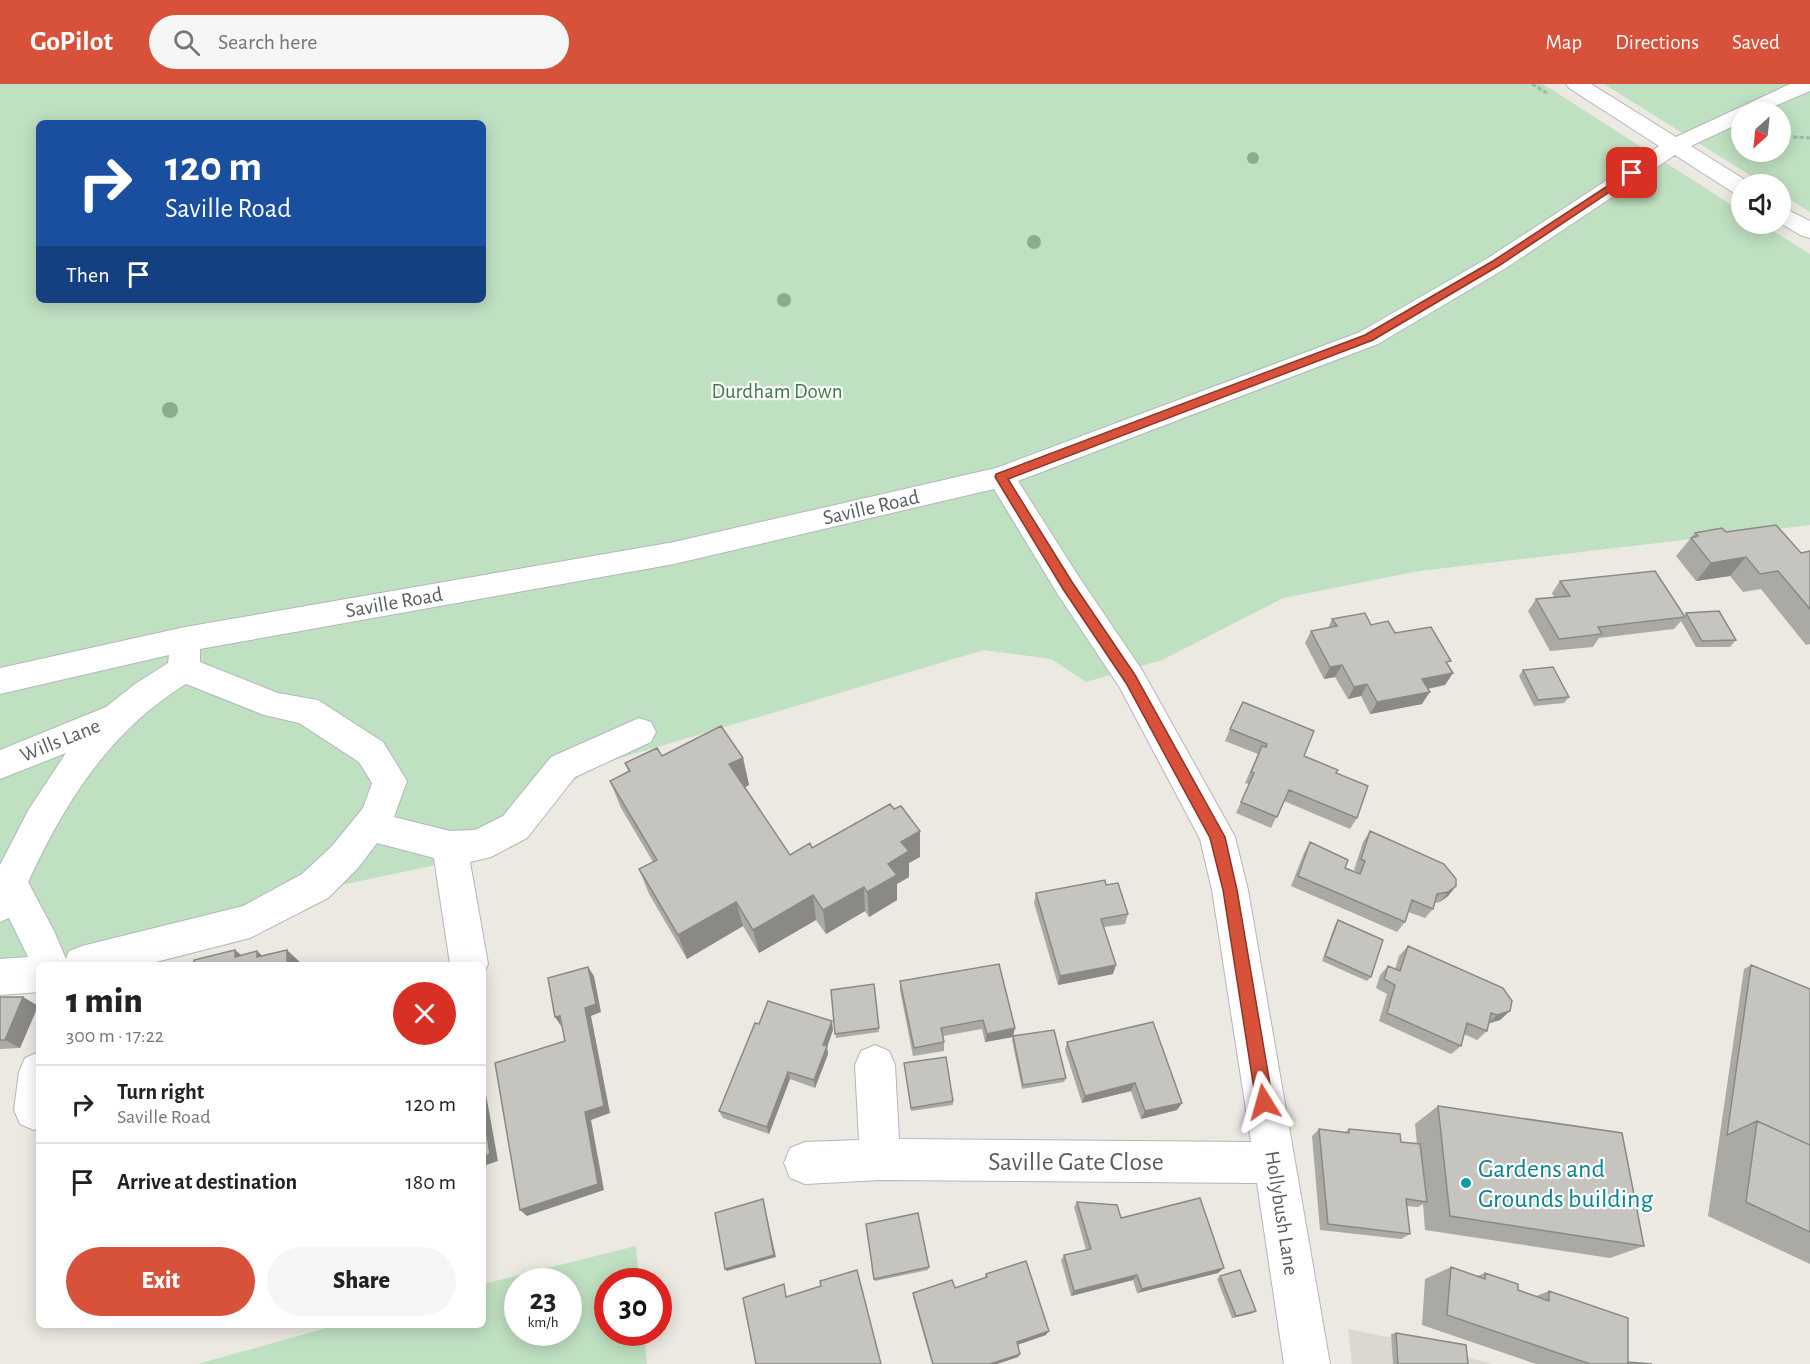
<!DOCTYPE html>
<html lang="en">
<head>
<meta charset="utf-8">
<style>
	body { margin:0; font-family:"Alegreya Sans",sans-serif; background:#f6f6f6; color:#222; height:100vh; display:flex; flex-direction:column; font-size:22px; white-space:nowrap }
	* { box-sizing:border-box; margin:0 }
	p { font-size:20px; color:#767676 }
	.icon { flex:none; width:33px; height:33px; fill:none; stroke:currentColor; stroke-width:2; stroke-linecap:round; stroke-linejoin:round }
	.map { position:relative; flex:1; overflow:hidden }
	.side { position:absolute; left:36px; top:878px; width:450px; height:366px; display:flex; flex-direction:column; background:#fff; border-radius:9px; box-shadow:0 3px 15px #0003 }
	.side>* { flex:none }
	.top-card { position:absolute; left:36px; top:36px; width:450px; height:183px; border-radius:9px; box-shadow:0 3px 15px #0003; background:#1a4fa0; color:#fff; overflow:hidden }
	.needle { width:39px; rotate:207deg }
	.fabs { position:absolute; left:1731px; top:18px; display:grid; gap:12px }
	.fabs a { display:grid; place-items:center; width:60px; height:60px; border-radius:50%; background:#fff; box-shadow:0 3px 15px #0003; font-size:30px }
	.speed { position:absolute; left:504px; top:1184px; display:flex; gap:12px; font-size:30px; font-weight:700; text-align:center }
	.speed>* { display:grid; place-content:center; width:78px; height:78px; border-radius:50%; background:#fff; box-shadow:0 3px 15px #0003; line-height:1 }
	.speed small { font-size:15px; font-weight:400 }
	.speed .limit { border:9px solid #d22; background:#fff; color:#111 }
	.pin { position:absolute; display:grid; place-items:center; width:51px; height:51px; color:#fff; margin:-26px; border-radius:12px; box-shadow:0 3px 9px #0006 }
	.me { position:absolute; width:66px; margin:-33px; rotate:352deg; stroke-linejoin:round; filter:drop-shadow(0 0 4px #0008) }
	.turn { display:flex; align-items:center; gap:21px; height:126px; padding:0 30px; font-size:27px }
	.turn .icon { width:78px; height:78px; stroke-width:2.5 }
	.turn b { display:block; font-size:42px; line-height:51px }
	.then { display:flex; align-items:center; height:57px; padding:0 30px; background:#0003; gap:12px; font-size:22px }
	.round { display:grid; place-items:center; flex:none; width:63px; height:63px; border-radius:32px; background:#f6f6f6 }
	.head { display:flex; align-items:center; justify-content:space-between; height:102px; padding:0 30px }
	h1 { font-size:36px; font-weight:800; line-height:45px }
	.action { display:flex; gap:12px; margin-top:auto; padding:12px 30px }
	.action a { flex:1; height:69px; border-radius:36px; background:#d7513b; color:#fff; font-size:24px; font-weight:800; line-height:69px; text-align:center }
	.action a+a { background:#f6f6f6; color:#222 }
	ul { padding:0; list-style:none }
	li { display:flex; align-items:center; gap:18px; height:78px; padding:0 30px; border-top:2px solid #e0e0e0 }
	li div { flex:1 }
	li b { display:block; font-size:22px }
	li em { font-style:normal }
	header { display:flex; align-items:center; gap:36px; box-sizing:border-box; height:84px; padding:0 30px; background:#d7513b; color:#fff }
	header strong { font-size:28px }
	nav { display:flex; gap:33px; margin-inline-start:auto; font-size:21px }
	.search { width:420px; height:54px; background:#f6f6f6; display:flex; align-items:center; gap:15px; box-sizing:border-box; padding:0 21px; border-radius:33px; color:#767676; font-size:22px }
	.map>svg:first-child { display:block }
	.education { fill:#dbd8cf }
	.green { fill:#bfe0c1; fill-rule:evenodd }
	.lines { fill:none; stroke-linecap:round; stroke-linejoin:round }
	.minor-casing { stroke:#b3b6ba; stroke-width:2 }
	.path { stroke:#98bea5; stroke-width:3; stroke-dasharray:4.5 2; stroke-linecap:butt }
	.minor { fill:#fff; fill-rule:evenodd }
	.tree { fill:#8bae8a }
	.wall { fill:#aaa9a3 }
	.shaded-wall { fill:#8b8985 }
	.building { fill:#c6c4be; stroke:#8b8985; stroke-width:1.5 }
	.route { fill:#d7513b; stroke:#8c3526; stroke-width:1.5 }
	.culture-dot { fill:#0f9aa8; stroke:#fff; stroke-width:2 }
	.labels { text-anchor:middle; stroke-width:4.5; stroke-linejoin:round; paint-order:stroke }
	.park-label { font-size:21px; fill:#3c7d43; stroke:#fff }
	.street-label { font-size:21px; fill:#595c60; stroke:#fff }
	.near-street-label { font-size:26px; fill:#595c60; stroke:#fff }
	.near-culture-label { font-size:26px; fill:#0d838f; stroke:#fff; text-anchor:start }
</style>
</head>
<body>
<header>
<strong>GoPilot</strong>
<div class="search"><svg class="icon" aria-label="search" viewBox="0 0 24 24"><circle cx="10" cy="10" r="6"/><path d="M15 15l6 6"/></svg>Search here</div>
<nav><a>Map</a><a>Directions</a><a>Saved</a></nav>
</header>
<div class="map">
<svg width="1810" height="1280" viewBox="0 0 1810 1280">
	<rect width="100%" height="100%" fill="#ebe9e1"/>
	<path class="education" d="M1348,1245L1416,1259L1493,1280H1352Z"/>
	<path class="green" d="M0,0H1543L1741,127L1742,140H1762L1810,170V441L1419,487L1283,514L1162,576L1086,598L1051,575L984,566L590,683L488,770L275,815L103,870L0,885ZM39,39H483V216H39Z
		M1604,0H1810V128L1781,110L1780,100H1764ZM1742,28H1780V68H1742Z
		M636,1162L639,1197H608V1248H644L647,1280H198L337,1241L483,1240V1200ZM518,1197H568V1248H518Z"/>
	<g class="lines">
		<g class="minor-casing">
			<path id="minor" d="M1566,0H1591L1676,53L1790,0H1810V7L1761,28H1742V38L1691,62L1750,99L1742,100V111L1734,109L1675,71L1506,184L1378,260L1018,397L1079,493L1142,586L1229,742L1235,753L1248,806L1330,1280H1284L1257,1099L880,1096L805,1100L790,1094L784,1079L790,1064L805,1058L859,1056L855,981L861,967L875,961L889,967L895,981L899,1055L1251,1058L1212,806L1200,755L1120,604L1057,509L994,405L674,480L200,565V578L278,609L318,616L383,658L407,697L394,733L450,747L475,746L503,732L551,673L639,634L651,638L656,648L651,658L575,693L527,754L491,773L470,778L488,880L483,891V880H450L434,774L377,759L358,784L328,814L250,854L148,880H39V908L0,911V875L28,873L9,834L0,838V781L29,725L66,669L0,695V666L106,623L135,600L168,579L169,571L0,610V584L185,543L674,458L996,384L1360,248L1488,174L1659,62L1569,4ZM186,600L264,631L299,639L359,678L372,699L363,724L332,762L302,790L243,822L82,862L69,867L66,875L54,847L28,798L30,794C66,716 112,645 186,600Z
				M1780,122L1810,137V154L1802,152L1780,139Z
				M39,968V1044L34,1046L20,1040L14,1026L19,988L25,974Z"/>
		</g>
		<path class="path" d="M1532,0L1547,9
			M1780,52L1810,54"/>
		<use href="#minor" class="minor"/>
	</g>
	<g class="tree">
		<circle cx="1253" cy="74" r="6"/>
		<circle cx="1034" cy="158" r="7"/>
		<circle cx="784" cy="216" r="7"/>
		<circle cx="170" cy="326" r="8"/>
	</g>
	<path class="wall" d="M1726,448L1801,469L1810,467V560L1806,561L1761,505L1743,508L1730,492L1696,497L1676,472L1695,449Z
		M1560,497L1684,532L1686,529L1736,556L1730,563H1696L1681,537L1674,545L1599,554L1593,563L1550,567L1528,527L1536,515L1554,513L1552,509Z
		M1332,535L1371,541L1395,549L1448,582L1453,589L1445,601L1428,605L1422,620L1370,630L1361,612L1348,615L1335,593L1324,595L1305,559L1311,547L1328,544Z
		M1523,586L1569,613L1564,619L1534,622L1519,592Z
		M1230,645L1304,672L1336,689L1357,734L1350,745L1284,717L1271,744L1236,729L1249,700L1245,699L1258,670L1225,657Z
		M662,672L743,674L749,701L745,703L790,771L812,764L920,773L909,779V793L897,800V816L869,833L865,827L826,850L816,836L759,869L743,842L687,875L649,810L639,785L653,778L621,724L610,697L628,687L625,679Z
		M1370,747L1456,802L1448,812L1440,818L1435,819L1433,825L1425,834L1408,828L1405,838L1397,848L1291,802L1304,769L1310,758L1345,784L1357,789V788L1354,786L1363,758Z
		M1106,801L1128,830L1125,840L1104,843L1113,890L1058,901L1034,819L1036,809Z
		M1338,836L1371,893L1367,897L1322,877L1335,841Z
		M1408,862L1510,927L1500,936L1488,939L1487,947L1477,956L1464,950L1461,962L1451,970L1379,937L1387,910L1376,904L1380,891L1388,882L1395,885L1399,872Z
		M999,880L1013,952L1066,994L1064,998L1022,1005L1012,956L1013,953L985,958L982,945L943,952L944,958V967L913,972L900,906V897Z
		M1751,881L1810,905V1180L1708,1132L1744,885Z
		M874,900L879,948L836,954L831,906Z
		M0,913H23L38,922L20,964L0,965Z
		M759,940L833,946L827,963L828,970L815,1004L790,995L769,1050L723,1034L719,1027Z
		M1067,958L1182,1019L1177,1026L1141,1035L1131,1007L1082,1019L1065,966Z
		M904,979L953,1017V1021L911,1027Z
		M1438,1022L1644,1162L1610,1174L1425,1146L1423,1120L1418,1123L1407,1122L1410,1150L1401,1155L1320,1146L1312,1052L1319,1045L1345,1048L1349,1045L1401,1058L1417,1060L1415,1040Z
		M1077,1118L1121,1134L1224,1184L1218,1189L1137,1209L1133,1196L1071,1212L1061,1176L1064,1171L1086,1166L1074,1123Z
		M866,1140L929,1183L928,1186L875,1197Z
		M1451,1183L1477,1192L1485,1189L1518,1206L1536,1212L1549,1207L1628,1278L1652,1280H1536L1422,1241L1425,1195Z
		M986,1190L1046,1251L1017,1261L1020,1270L1018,1273L997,1280H932L913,1213V1209L955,1204L985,1194Z
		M1220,1192L1253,1229L1232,1234L1217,1195Z
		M1396,1249L1468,1280H1393L1391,1250Z"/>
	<path class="shaded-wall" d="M1746,473L1730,492L1696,497L1711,479Z
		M1342,581L1335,593L1324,595L1330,583Z
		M1453,589L1445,601L1415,607L1422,595Z
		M1367,600L1361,612L1348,615L1354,603Z
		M1430,608L1422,620L1370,630L1377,618Z
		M743,674L749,701L736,708L729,680Z
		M920,747V773L909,779V793L897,800V816L869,833L867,808L888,780L901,758Z
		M1456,802L1448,812L1440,818L1448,808Z
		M864,803L865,827L826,850L823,826Z
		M813,811L816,836L759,869L753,846Z
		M736,818L743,842L687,875L678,851Z
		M235,866L251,879L235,873Z
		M287,866L301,879L302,880H287Z
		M257,867L272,880L257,873Z
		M1116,881L1113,890L1058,901L1060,892Z
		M588,883L594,892L601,928L591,932L610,1029L591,1036L604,1106L527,1132L520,1126L585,1028V924Z
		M23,913L38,922L20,964L5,956Z
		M1510,927L1500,936L1487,940L1497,931Z
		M560,932L561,942L555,933Z
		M832,937L833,946L827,963L828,970L815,1004L814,996L823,961Z
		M1015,944L1013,953L985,958L987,950Z
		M788,988L790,995L769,1050L767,1043Z
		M1135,999L1131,1007L1082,1019L1085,1012Z
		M483,1002L485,1005L498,1077L483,1082Z
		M1182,1019L1177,1026L1141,1035L1145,1027Z
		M763,1115L776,1173L727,1187L725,1185Z
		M1224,1184L1218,1189L1137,1209L1142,1205Z
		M1137,1191L1133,1196L1071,1212L1074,1207Z
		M1256,1227L1253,1229L1232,1234L1236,1232Z
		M1049,1247L1046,1251L1014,1262L1017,1258Z
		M1020,1270L1018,1273L997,1280H990Z"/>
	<path class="building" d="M1776,441L1801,469L1810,467V525L1778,487L1760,490L1746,473L1711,479L1691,454L1698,452L1695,449L1722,444L1726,448Z
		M1655,487L1685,533L1598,543L1602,550L1559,555L1536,515L1570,512L1560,497Z
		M1719,527L1736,556L1702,557L1686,529Z
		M1365,529L1371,541L1388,537L1395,549L1431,543L1451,577L1446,578L1453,589L1422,595L1430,608L1377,618L1367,600L1354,603L1342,581L1330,583L1311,547L1337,542L1332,535Z
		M1553,583L1569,613L1538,616L1523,586Z
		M1243,618L1314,647L1304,672L1338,686L1336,689L1368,702L1357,734L1289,706L1277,733L1241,718L1254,689L1251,688L1262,662L1266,663L1267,660L1230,645Z
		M721,642L743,674L729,680L790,771L810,759L812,764L890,720L894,725L901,722L920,747L901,758L909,767L888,780L897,791L867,808L864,803L823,826L813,811L753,846L736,818L678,851L639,785L657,776L610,697L630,687L625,679L657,664L662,672Z
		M1370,747L1444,780L1456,795V802L1448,808L1437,810L1433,825L1412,816L1405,838L1298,792L1310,758L1348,776L1345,784L1360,790L1365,777L1361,775Z
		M1105,796L1106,801L1118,799L1128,830L1101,835L1116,881L1060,892L1036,809Z
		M1338,836L1383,856L1371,893L1325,872Z
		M1408,862L1503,904L1512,917L1510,927L1497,931L1491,929L1487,947L1467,939L1461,962L1387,929L1395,901L1384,895L1388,882L1400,887Z
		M235,866V873L257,867V873L287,866V880H194V876Z
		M999,880L1015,944L987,950L983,936L941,944L944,958L914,964L900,897Z
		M1751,881L1810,905V1061L1757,1037L1727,1051Z
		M588,883L596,920L585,924L604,1022L585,1028L598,1100L520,1126L495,979L565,957L560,932L555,933L548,894Z
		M874,900L879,944L835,950L831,906Z
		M0,913H23L5,956H0Z
		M768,917L832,937L823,961L827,962L814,996L788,988L767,1043L719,1027L755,939L759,940Z
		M1153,938L1182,1019L1145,1027L1135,999L1085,1012L1067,958Z
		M1054,946L1066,994L1023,1001L1013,952Z
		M946,973L953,1017L911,1024L904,979Z
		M1438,1022L1622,1049L1644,1162L1450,1132Z
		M483,1028L490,1070L483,1073Z
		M1757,1037L1810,1061V1148L1746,1118Z
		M1319,1045L1349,1049V1045L1400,1050L1401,1058L1420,1060L1427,1118L1406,1115L1410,1150L1328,1140Z
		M1200,1114L1224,1184L1142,1205L1137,1191L1074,1207L1064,1171L1091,1165L1077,1118L1117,1121L1121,1134Z
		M763,1115L774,1171L725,1185L715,1129Z
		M918,1129L929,1183L874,1195L866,1140Z
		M1026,1177L1049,1247L1017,1258L1020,1270L990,1280H933L913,1209L952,1196L955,1204L987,1193L986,1190Z
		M1451,1183L1485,1195V1189L1518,1200V1206L1549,1217V1207L1628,1234V1280H1590L1447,1231Z
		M857,1186L881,1280H756L743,1214L784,1200L786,1213L821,1202L820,1197Z
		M1240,1186L1256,1227L1236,1232L1220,1192Z
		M1396,1249L1466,1261L1468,1280H1398Z
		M1628,1278L1652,1280H1628Z"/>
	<path class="route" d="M1632,86L1637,89L1635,91L1500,181L1373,256L1008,395L1072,498L1135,591L1225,753L1237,806L1273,1018L1270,1024L1264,1027L1259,1024L1256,1018L1223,806L1210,754L1126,599L1063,505L995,393L996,390L1365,251L1493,177Z"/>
	<circle class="culture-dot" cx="1466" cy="1099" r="6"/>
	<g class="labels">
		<g class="park-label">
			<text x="777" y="314">Durdham Down</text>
		</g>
		<g class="street-label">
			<text transform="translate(871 423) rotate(-13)" y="7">Saville Road</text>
			<text transform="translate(394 518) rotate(-10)" y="7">Saville Road</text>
			<text transform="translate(60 656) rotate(-22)" y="7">Wills Lane</text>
			<text transform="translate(1282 1129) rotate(81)" y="7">Hollybush Lane</text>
		</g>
		<g class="near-street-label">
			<text x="1076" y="1086">Saville Gate Close</text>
		</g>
		<g class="near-culture-label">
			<text x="1478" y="1093">Gardens and<tspan x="1478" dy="30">Grounds building</tspan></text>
		</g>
	</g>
</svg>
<div class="fabs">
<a><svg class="needle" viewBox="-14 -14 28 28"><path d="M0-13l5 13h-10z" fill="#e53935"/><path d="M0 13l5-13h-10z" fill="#767676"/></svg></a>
<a><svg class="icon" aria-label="sound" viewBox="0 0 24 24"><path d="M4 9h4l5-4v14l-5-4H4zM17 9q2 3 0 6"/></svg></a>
</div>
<div class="speed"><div>23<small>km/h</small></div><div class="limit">30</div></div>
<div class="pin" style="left:1632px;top:89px;background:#d93025"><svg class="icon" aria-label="arrive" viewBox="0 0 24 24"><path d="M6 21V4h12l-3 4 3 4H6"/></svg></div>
<svg class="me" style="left:1264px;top:1018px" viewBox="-20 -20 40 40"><path d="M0-17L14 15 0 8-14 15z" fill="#d7513b" stroke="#fff" stroke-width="4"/></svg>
<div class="top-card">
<div class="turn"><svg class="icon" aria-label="right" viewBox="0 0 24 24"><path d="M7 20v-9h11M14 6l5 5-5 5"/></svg><div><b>120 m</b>Saville Road</div></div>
<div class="then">Then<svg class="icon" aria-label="arrive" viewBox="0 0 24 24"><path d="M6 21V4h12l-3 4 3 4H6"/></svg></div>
</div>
<section class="side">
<div class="head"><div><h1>1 min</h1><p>300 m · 17:22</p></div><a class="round" style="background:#d93025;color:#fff"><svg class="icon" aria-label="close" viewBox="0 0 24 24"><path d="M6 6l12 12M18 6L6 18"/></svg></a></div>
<ul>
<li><svg class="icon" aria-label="right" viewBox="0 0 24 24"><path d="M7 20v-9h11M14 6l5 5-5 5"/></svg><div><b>Turn right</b><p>Saville Road</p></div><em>120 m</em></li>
<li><svg class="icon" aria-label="arrive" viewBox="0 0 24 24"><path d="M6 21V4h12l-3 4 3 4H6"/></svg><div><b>Arrive at destination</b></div><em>180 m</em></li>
</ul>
<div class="action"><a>Exit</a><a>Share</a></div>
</section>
</div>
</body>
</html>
